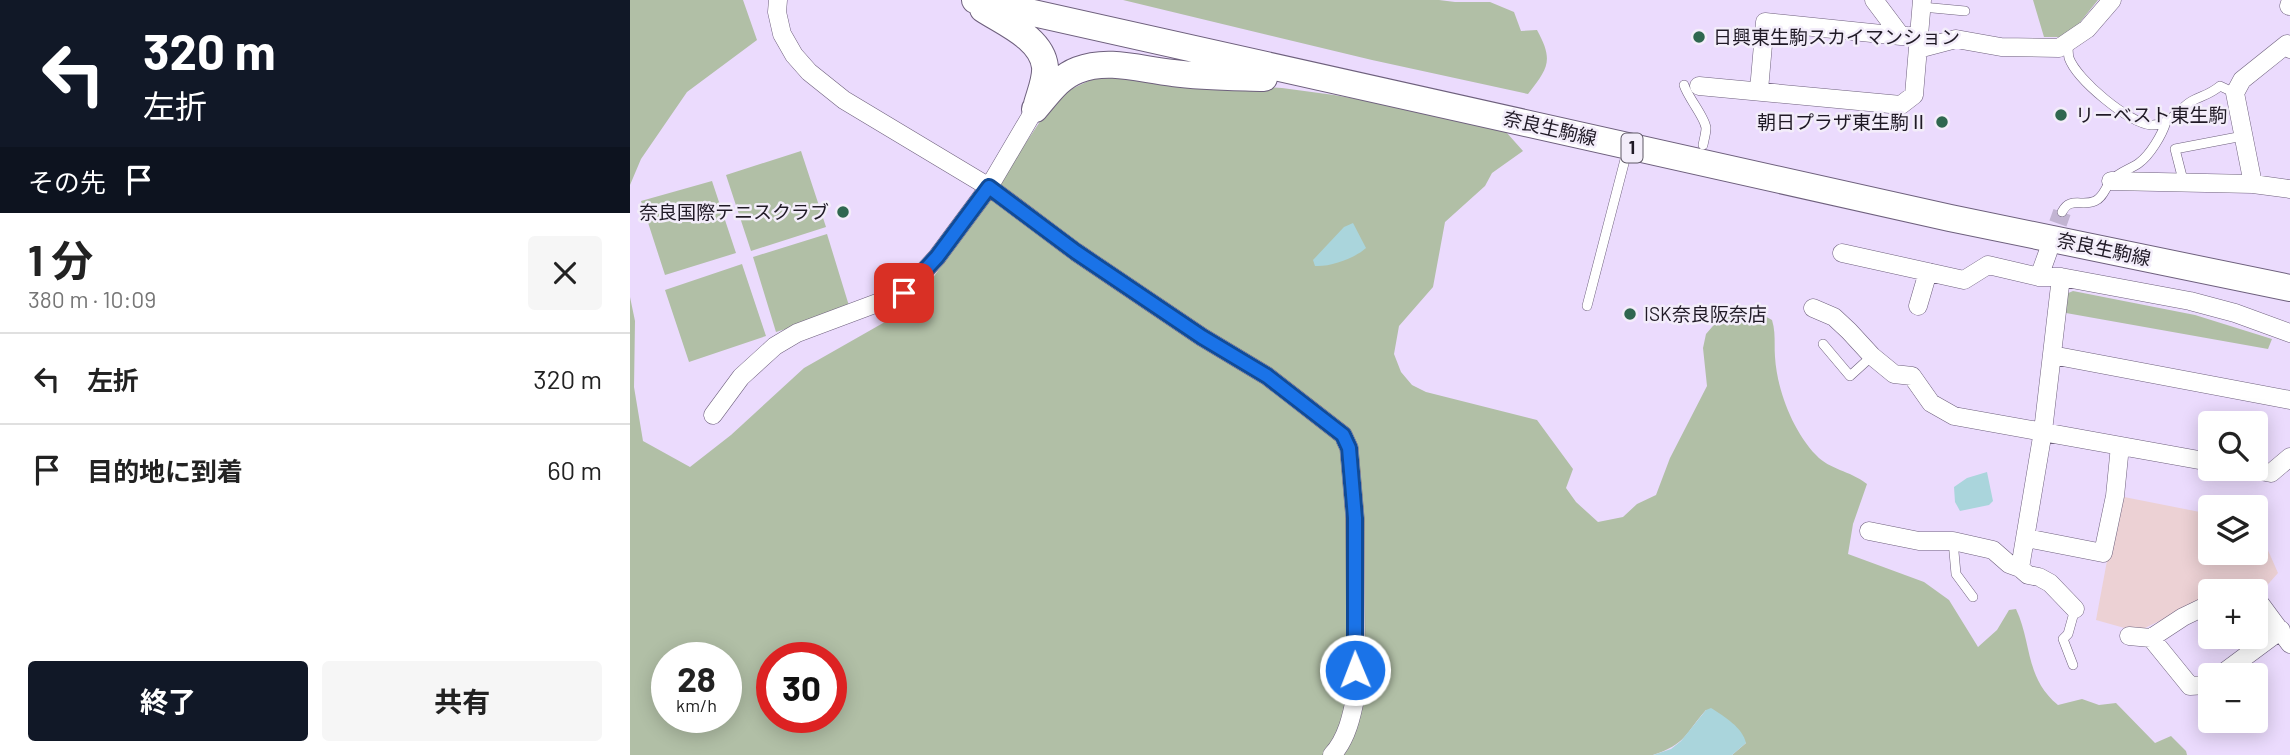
<!DOCTYPE html>
<html lang="ja">
<head>
<meta charset="utf-8">
<style>
	body { margin:0; font-family:Barlow,"Noto Sans JP",sans-serif; background:#f6f6f6; color:#222; height:100vh; display:flex; flex-direction:column; font-size:26px; white-space:nowrap }
	* { box-sizing:border-box; margin:0 }
	p { font-size:23px; color:#767676 }
	.icon { flex:none; width:38px; height:38px; fill:none; stroke:currentColor; stroke-width:2; stroke-linecap:round; stroke-linejoin:round }
	.map { position:relative; flex:1; overflow:hidden }
	.side { display:flex; flex-direction:column; background:#fff; width:630px }
	.side>* { flex:none }
	.top-card { background:#111827; color:#fff; overflow:hidden }
	.tools { position:absolute; left:1568px; top:411px; display:grid; gap:14px }
	.tools a { display:grid; place-items:center; width:70px; height:70px; border-radius:7px; background:#fff; box-shadow:0 4px 18px #0003; font-size:35px }
	.speed { position:absolute; left:21px; top:642px; display:flex; gap:14px; font-size:35px; font-weight:700; text-align:center }
	.speed>* { display:grid; place-content:center; width:91px; height:91px; border-radius:50%; background:#fff; box-shadow:0 4px 18px #0003; line-height:1 }
	.speed small { font-size:18px; font-weight:400 }
	.speed .limit { border:10px solid #d22; background:#fff; color:#111 }
	.pin { position:absolute; display:grid; place-items:center; width:60px; height:60px; color:#fff; margin:-30px; border-radius:14px; box-shadow:0 4px 10px #0006 }
	.me { position:absolute; width:77px; margin:-38px; rotate:359deg; stroke-linejoin:round; filter:drop-shadow(0 0 5px #0008) }
	.turn { display:flex; align-items:center; gap:24px; height:147px; padding:0 28px; font-size:32px }
	.turn .icon { width:91px; height:91px; stroke-width:2.5 }
	.turn b { display:block; font-size:49px; line-height:60px }
	.then { display:flex; align-items:center; height:66px; padding:0 28px; background:#0003; gap:14px; font-size:26px }
	.round { display:grid; place-items:center; flex:none; width:74px; height:74px; border-radius:7px; background:#f6f6f6 }
	.overview { display:flex; align-items:center; justify-content:space-between; height:119px; padding:0 28px }
	h1 { font-size:42px; font-weight:700; line-height:52px }
	.button { display:flex; gap:14px; margin-top:auto; padding:14px 28px }
	.button a { flex:1; height:80px; border-radius:7px; background:#111827; color:#fff; font-size:28px; font-weight:700; line-height:80px; text-align:center }
	.button a+a { background:#f6f6f6; color:#222 }
	ul { padding:0; list-style:none }
	li { display:flex; align-items:center; gap:21px; height:91px; padding:0 28px; border-top:2px solid #e0e0e0 }
	li div { flex:1 }
	li b { display:block; font-size:26px }
	li em { font-style:normal }
	main { display:flex; flex:1; min-height:0 }
	.map>svg:first-child { display:block }
	.education { fill:#ecd1d4 }
	.green { fill:#b1bfa6; fill-rule:evenodd }
	.water { fill:#aad5dc }
	.lines { fill:none; stroke-linecap:round; stroke-linejoin:round }
	.street-tunnel { stroke:#c2b4d2; stroke-width:18; stroke-dasharray:18 9; stroke-linecap:butt }
	.lane-casing { stroke:#6e607d; stroke-width:10 }
	.street-casing { stroke:#6e607d; stroke-width:19 }
	.primary-casing { stroke:#6e607d; stroke-width:28 }
	.lane { stroke:#fff; stroke-width:9 }
	.street { stroke:#fff; stroke-width:18 }
	.primary { stroke:#fff; stroke-width:26 }
	.route-casing { stroke:#114b97; stroke-width:18 }
	.route { stroke:#1a73e8; stroke-width:12 }
	.poi-dot { fill:#2f674f; stroke:#f3edfa; stroke-width:2.5 }
	.labels { text-anchor:middle; stroke-width:5; stroke-linejoin:round; paint-order:stroke }
	.shield { fill:#f3edfa; stroke:#5f5966; stroke-width:2 }
	.shield-label { font-size:18px; font-weight:bold; fill:#201a26 }
	.poi-label { font-size:19px; fill:#201a26; stroke:#f3edfa; text-anchor:start }
	.street-label { font-size:19px; fill:#201a26; stroke:#f3edfa }
</style>
</head>
<body>
<main>
<section class="side">
<div class="top-card">
<div class="turn"><svg class="icon" aria-label="left" viewBox="0 0 24 24"><path d="M17 20v-9H6M10 6l-5 5 5 5"/></svg><div><b>320 m</b>左折</div></div>
<div class="then">その先<svg class="icon" aria-label="arrive" viewBox="0 0 24 24"><path d="M6 21V4h12l-3 4 3 4H6"/></svg></div>
</div>
<div class="overview"><div><h1>1 分</h1><p>380 m · 10:09</p></div><a class="round"><svg class="icon" aria-label="close" viewBox="0 0 24 24"><path d="M6 6l12 12M18 6L6 18"/></svg></a></div>
<ul>
<li><svg class="icon" aria-label="left" viewBox="0 0 24 24"><path d="M17 20v-9H6M10 6l-5 5 5 5"/></svg><div><b>左折</b></div><em>320 m</em></li>
<li><svg class="icon" aria-label="arrive" viewBox="0 0 24 24"><path d="M6 21V4h12l-3 4 3 4H6"/></svg><div><b>目的地に到着</b></div><em>60 m</em></li>
</ul>
<div class="button"><a>終了</a><a>共有</a></div>
</section>
<div class="map">
<svg width="1660" height="755" viewBox="0 0 1660 755">
	<rect width="100%" height="100%" fill="#ebdbfd"/>
	<path class="education" d="M1489,496L1580,514V553H1626V523L1648,573L1632,591L1620,586H1606L1590,591L1580,592V596L1515,628L1498,629L1466,620Z"/>
	<path class="green" d="M0,0H113L127,40L57,92L11,159L0,185Z
		M493,0H809L825,2H860L884,12L891,31L907,30C924,61 918,68 898,94L742,60Z
		M1403,0H1468L1447,26L1432,37H1414Z
		M475,73L550,81L652,88L704,95L869,124L893,151L862,173L855,186L815,222L803,287L769,326L764,354L771,372L782,385L796,392L907,420L943,469L936,488L946,502L968,522L993,517L1007,504L1026,495L1040,458L1077,386L1073,348L1076,334L1095,312L1122,309L1142,320C1146,333 1144,344 1145,357C1147,390 1163,431 1186,455C1200,470 1219,470 1237,484L1223,524L1218,554L1294,582L1319,600L1348,647L1367,630L1379,610L1386,609C1402,643 1395,678 1428,705L1452,699L1469,705L1486,703L1525,743L1541,736L1556,751L1557,755H1102L1116,743L1076,710C1055,734 1056,744 1023,755H0V297L5,321L4,387L13,441L60,467L101,435L174,368L283,306L353,207L427,96ZM37,658H96V718H37ZM142,658H201V718H142Z
		M171,151L196,227L121,251L96,175Z
		M82,181L106,253L35,275L11,201Z
		M197,234L220,309L146,332L123,257Z
		M112,264L136,336L59,362L35,290Z
		M1443,291L1565,315L1642,339L1638,349L1436,313V294Z"/>
	<path class="water" d="M723,223L736,248C725,258 701,267 685,266L683,260L714,227Z
		M1357,472L1363,501L1359,505L1330,511L1325,502L1324,487L1337,478Z
		M1081,708C1094,716 1113,728 1116,743L1102,755H1023L1041,749L1051,741L1076,710Z"/>
	<g class="lines">
		<path class="street-tunnel" d="M1419,249L1432,212"/>
		<g class="lane-casing">
			<path id="lane" d="M1292,7L1335,11
				M1438,42C1438,47 1438,54 1439,58C1447,80 1499,123 1521,125C1540,126 1548,109 1562,101C1573,95 1579,95 1590,86L1605,93
				M1054,85C1058,98 1075,117 1076,128C1076,133 1074,140 1073,145
				M1554,184L1545,149L1613,136
				M1432,212C1440,196 1452,207 1465,201C1474,197 1475,187 1482,180C1489,172 1501,169 1509,163C1520,155 1532,135 1536,122
				M957,306L998,148
				M1193,344L1220,376L1242,356
				M1323,541L1326,574L1343,597
				M1443,665L1433,639L1438,634L1445,609"/>
		</g>
		<g class="street-casing">
			<path id="street" d="M148,0L147,12L152,34L164,55L179,72L214,100L359,187L446,252L572,337L637,376L713,435L719,448L725,518L726,694C722,715 717,739 702,755
				M1244,0L1271,36
				M1659,6L1660,3
				M1288,49L1326,39L1371,47L1429,48L1457,29L1482,0
				M1069,86L1271,105L1284,95L1292,0
				M1129,90L1135,22L1271,36H1289
				M1481,181L1623,184L1660,189
				M1623,184L1605,93L1612,80L1657,44L1660,49
				M1212,253L1334,280L1358,265L1409,277H1431L1560,301L1605,313L1660,333
				M1409,277L1418,252
				M1288,306L1298,272
				M1183,308L1204,317L1219,331L1242,356L1264,374L1282,376L1301,403L1324,416L1580,462
				M1422,355L1660,400
				M83,415L111,377L145,346L167,333L274,293L307,257L359,187L405,109
				M1619,469L1641,473L1660,457
				M1239,531L1289,541H1323L1363,550L1379,564L1390,568L1398,575L1409,577L1420,583L1445,609
				M1396,538L1473,553L1485,496L1490,446
				M1390,568L1413,431L1431,277
				M1626,598L1660,644
				M1499,636L1521,638L1553,617L1580,604
				M1521,638L1560,686L1576,685L1580,682
				M1589,676L1651,630"/>
		</g>
		<g class="primary-casing">
			<path id="primary" d="M345,0L1320,218L1660,288
				M353,9C374,23 412,38 415,67C416,79 410,93 407,104
				M405,109C418,94 429,77 448,70C479,58 512,70 543,73C573,77 604,77 634,78"/>
		</g>
		<use href="#lane" class="lane"/>
		<use href="#street" class="street"/>
		<use href="#primary" class="primary"/>
	</g>
	<g class="lines">
		<g class="route-casing">
			<path id="route" d="M274,293L307,257L359,187L446,252L572,337L637,376L713,435L719,448L725,518V670"/>
		</g>
		<use href="#route" class="route"/>
	</g>
	<g class="poi-dot">
		<circle cx="1069" cy="37" r="7"/>
		<circle cx="1431" cy="115" r="7"/>
		<circle cx="1312" cy="122" r="7"/>
		<circle cx="213" cy="212" r="7"/>
		<circle cx="1000" cy="314" r="7"/>
	</g>
	<g class="labels">
		<rect class="shield" x="991.5" y="133.5" width="21" height="29" rx="5"/>
		<g class="shield-label">
			<text x="1002" y="154">1</text>
		</g>
		<g class="poi-label">
			<text x="1083" y="44">日興東生駒スカイマンション</text>
			<text x="1445" y="122">リーベスト東生駒</text>
			<text x="1298" y="129" text-anchor="end">朝日プラザ東生駒Ⅱ</text>
			<text x="199" y="219" text-anchor="end">奈良国際テニスクラブ</text>
			<text x="1014" y="321">ISK奈良阪奈店</text>
		</g>
		<g class="street-label">
			<text transform="translate(920 128) rotate(13)" y="7">奈良生駒線</text>
			<text transform="translate(1474 249) rotate(12)" y="7">奈良生駒線</text>
		</g>
	</g>
</svg>
<div class="tools">
<a><svg class="icon" aria-label="search" viewBox="0 0 24 24"><circle cx="10" cy="10" r="6"/><path d="M15 15l6 6"/></svg></a>
<a><svg class="icon" aria-label="layers" viewBox="0 0 24 24"><path d="M12 4l9 5-9 5-9-5zM3 14l9 5 9-5"/></svg></a>
<a>+</a>
<a>−</a>
</div>
<div class="speed"><div>28<small>km/h</small></div><div class="limit">30</div></div>
<div class="pin" style="left:274px;top:293px;background:#d93025"><svg class="icon" aria-label="arrive" viewBox="0 0 24 24"><path d="M6 21V4h12l-3 4 3 4H6"/></svg></div>
<svg class="me" style="left:725px;top:670px" viewBox="-20 -20 40 40"><circle r="17" fill="#1a73e8" stroke="#fff" stroke-width="3"/><path d="M0-11L8 9 0 5-8 9z" fill="#fff"/></svg>
</div>
</main>
</body>
</html>
